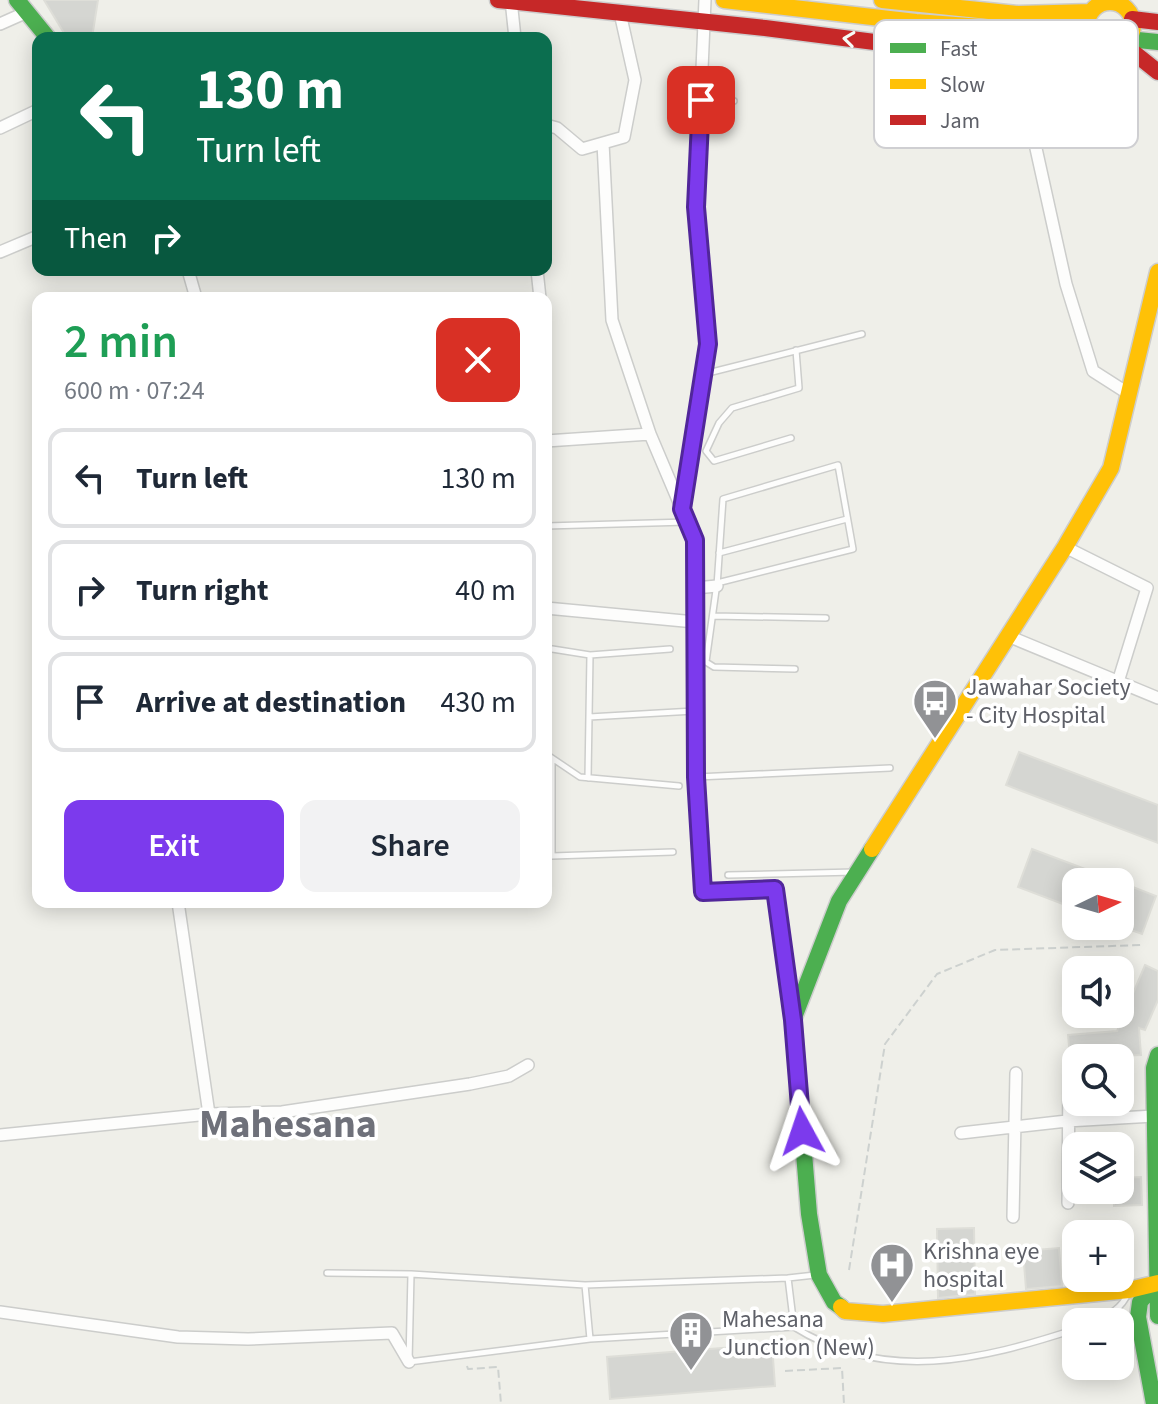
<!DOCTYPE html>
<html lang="en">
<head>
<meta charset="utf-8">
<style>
	body { margin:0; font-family:"Source Sans 3",sans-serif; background:#f2f2f3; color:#1f2937; height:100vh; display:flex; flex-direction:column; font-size:30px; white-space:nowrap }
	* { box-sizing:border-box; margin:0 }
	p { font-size:26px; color:#747a83 }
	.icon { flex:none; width:44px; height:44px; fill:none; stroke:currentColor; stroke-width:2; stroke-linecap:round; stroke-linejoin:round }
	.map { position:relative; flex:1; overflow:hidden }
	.sheet { position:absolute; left:32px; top:292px; width:520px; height:616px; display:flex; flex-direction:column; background:#fff; border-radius:16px; box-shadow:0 4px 20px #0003 }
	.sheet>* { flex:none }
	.banner { position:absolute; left:32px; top:32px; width:520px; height:244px; border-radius:16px; box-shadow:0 4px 20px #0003; background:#0b6e4f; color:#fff; overflow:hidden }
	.needle { width:52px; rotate:85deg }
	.buttons { position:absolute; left:1062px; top:868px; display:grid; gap:16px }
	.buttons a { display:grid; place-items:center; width:72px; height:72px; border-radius:16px; background:#fff; box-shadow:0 4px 20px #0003; font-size:40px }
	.pin { position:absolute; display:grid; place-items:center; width:68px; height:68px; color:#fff; margin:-34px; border-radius:16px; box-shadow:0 4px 12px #0006 }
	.me { position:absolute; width:88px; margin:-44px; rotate:355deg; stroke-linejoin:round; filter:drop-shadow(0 0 6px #0008) }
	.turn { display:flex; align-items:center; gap:28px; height:168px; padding:0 32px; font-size:36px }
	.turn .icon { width:104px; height:104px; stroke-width:2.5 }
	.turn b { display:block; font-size:56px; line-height:68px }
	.then { display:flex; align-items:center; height:76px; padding:0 32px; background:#0003; gap:16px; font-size:30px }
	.round { display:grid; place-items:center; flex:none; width:84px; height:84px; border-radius:16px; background:#f2f2f3 }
	.head { display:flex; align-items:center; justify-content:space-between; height:136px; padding:0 32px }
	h1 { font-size:48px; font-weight:600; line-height:60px; color:#1e9e55 }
	.cta { display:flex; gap:16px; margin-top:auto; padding:16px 32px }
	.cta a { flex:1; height:92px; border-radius:16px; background:#7c3aed; color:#fff; font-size:32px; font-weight:600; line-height:92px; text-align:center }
	.cta a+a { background:#f2f2f3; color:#1f2937 }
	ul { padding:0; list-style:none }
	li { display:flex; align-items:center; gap:24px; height:100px; margin:0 16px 12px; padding:0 16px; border:4px solid #e0e1e3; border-radius:16px }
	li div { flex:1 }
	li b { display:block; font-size:30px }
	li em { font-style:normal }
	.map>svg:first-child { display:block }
	.building { fill:#d5d6d2; stroke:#deded8; stroke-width:2 }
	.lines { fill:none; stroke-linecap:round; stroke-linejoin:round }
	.lane-casing { stroke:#cccdcb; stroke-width:8 }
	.street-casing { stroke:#cccdcb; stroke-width:14 }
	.fast-casing { stroke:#cdcdcd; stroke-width:19 }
	.slow-casing { stroke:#cdcdcd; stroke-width:19 }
	.jam-casing { stroke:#cdcdcd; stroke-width:19 }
	.path { stroke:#cdd1cf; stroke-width:2; stroke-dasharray:8 4; stroke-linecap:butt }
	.lane { stroke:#fdfdfc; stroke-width:5 }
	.street { stroke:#fdfdfc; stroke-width:11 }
	.fast { stroke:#4caf50; stroke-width:16 }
	.slow { stroke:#ffc107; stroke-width:16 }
	.jam { stroke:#c62828; stroke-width:16 }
	.oneway { stroke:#f6fbf6 }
	.route-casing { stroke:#51269a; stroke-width:20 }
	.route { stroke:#7c3aed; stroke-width:14 }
	.labels { text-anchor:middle; stroke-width:7; stroke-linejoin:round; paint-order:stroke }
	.poi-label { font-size:24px; fill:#5e6068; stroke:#fff; text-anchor:start }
	.town-label { font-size:40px; font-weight:bold; fill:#6f717a; stroke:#fff }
	.key { fill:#fff; stroke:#cfcfd2; stroke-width:2 }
	.key-label { font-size:22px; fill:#5e6068 }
</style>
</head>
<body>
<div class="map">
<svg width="1158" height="1404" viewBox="0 0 1158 1404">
	<rect width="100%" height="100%" fill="#efefe9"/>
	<path class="building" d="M44,0H98L92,38H67Z
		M1019,752L1158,805V843L1006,785Z
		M1032,849L1117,881V882H1076V909L1018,887Z
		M1120,882L1156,896L1142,934L1120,926Z
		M1145,965L1158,971V1000L1145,1030L1139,1028L1141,1055L1070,1058L1068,1035L1117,1031Z
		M1141,1177L1142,1205L1114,1206V1190H1120V1178Z
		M974,1228L975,1294L938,1298L937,1229Z
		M1059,1248L1062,1286L1026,1289L1023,1251Z
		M772,1344L775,1386L610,1399L607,1357Z"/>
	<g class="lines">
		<g class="lane-casing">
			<path id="lane" d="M702,100L734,101
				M704,374L862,334
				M791,438L714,461L706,451L719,423L732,408L799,388L796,350
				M546,526L687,522
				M719,553L847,519
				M717,586L723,499L838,465L853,549L717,583L706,662L714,667L795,669
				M713,616L826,618
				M546,648L590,655L588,778
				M590,655L670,649
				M589,717L694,711
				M546,754L580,777L679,786
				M697,777L890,768
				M546,856H552V759
				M552,856L673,852
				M728,875L855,872
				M327,1273L411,1274L585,1285L788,1278L794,1327C885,1384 981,1360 1076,1329
				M411,1274L409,1362L590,1339L794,1327
				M788,1278L815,1275
				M585,1285L590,1339
				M1093,1322C1108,1315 1122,1309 1128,1293"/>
		</g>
		<g class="street-casing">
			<path id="street" d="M511,0L515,38
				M0,24L27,12
				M1016,58L1066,284L1093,371L1129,394
				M546,125L557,128L582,149L624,137L635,80L620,13
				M0,128L38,110
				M603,143L612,320L650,434L695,540L696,777L703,892L775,889L792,1015
				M0,252L38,236
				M188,270L196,298
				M537,270L540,298
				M546,441L650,434
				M682,509L708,344L696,207L705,0
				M1065,547L1147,588L1118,682
				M695,588L717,586
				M546,608L695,622
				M1008,636L1158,698
				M178,902L209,1114
				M961,1133L1067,1121L1154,1116
				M0,1135L209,1114L282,1112L470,1084L509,1076L528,1065
				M1068,1203L1069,1070
				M1013,1217L1016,1073
				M0,1312L178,1337L248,1339L392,1333L409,1362"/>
		</g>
		<g class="fast-casing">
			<path id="fast" d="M17,0L48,38
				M1128,39L1158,42
				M1158,1055L1154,1068L1158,1316
				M841,1307L834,1302L819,1275L809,1214L793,1020L839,901L872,849
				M1154,1404L1138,1317L1140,1302L1155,1284"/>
		</g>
		<g class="slow-casing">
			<path id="slow" d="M724,0L916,22L1089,35
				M882,0L1018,14L1091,12
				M1087 25a23 23 0 1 1 46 0a23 23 0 1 1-46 0Z
				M872,849L1065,547L1111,468L1158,272
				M841,1307L845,1311L883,1314L1129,1290L1158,1283"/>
		</g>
		<g class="jam-casing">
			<path id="jam" d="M498,0L765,28L992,57L1035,58L1089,35
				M1132,19L1158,22
				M1123,44L1158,72"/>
		</g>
		<path class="path" d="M849,1270L885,1044L937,974L995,950L1141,945
			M467,1366L468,1369L498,1367L501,1404
			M785,1371L842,1368L844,1404"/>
		<use href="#lane" class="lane"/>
		<use href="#street" class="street"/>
		<use href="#fast" class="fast"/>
		<use href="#slow" class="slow"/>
		<use href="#jam" class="jam"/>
	</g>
	<defs><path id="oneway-chevron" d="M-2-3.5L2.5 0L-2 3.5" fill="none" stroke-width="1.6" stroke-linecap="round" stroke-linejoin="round" transform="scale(2)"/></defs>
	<use class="oneway" href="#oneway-chevron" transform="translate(849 39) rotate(-173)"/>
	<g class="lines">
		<g class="route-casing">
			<path id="route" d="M701,100L696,207L708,344L682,509L695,540L696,777L703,892L775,889L793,1020L802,1131"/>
		</g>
		<use href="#route" class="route"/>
	</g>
	<defs>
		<g id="bus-pin" transform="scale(2.3)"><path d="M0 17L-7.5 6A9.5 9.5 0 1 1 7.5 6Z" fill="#919295" stroke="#fff"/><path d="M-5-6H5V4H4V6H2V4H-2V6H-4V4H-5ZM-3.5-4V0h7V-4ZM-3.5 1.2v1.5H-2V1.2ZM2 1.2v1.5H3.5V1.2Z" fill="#fff"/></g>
		<g id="hospital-pin" transform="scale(2.3)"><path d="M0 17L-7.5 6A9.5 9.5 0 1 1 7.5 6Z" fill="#919295" stroke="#fff"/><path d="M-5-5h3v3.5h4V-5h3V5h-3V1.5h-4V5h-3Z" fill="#fff"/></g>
		<g id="building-pin" transform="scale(2.3)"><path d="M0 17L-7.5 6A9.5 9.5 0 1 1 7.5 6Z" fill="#919295" stroke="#fff"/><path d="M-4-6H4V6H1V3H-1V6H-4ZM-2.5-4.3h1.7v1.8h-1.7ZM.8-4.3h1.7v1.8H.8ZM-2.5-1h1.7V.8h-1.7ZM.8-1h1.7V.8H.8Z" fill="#fff"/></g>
	</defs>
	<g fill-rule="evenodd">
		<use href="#bus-pin" x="935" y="701"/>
		<use href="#hospital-pin" x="892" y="1265"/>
		<use href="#building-pin" x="691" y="1333"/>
	</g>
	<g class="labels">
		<g class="poi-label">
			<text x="966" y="695">Jawahar Society<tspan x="966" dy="28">- City Hospital</tspan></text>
			<text x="923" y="1259">Krishna eye<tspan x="923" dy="28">hospital</tspan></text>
			<text x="722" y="1327">Mahesana<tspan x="722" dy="28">Junction (New)</tspan></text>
		</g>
		<g class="town-label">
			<text x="288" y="1137">Mahesana</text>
		</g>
	</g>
	<rect x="874" y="20" width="264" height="128" rx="12" class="key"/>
	<rect x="890" y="43" width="36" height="10" fill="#4caf50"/>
	<rect x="890" y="79" width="36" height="10" fill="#ffc107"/>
	<rect x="890" y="115" width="36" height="10" fill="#c62828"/>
	<g class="key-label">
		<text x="940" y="56">Fast</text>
		<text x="940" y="92">Slow</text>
		<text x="940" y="128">Jam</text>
	</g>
</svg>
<div class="buttons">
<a><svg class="needle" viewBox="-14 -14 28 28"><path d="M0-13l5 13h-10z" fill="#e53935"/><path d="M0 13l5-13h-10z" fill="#747a83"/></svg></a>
<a><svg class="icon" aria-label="sound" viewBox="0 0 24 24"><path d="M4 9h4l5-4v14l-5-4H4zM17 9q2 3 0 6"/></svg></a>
<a><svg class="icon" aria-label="search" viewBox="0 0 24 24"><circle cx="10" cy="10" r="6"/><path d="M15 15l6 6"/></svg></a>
<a><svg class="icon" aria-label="layers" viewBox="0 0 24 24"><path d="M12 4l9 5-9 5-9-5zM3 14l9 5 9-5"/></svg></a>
<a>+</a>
<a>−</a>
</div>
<div class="pin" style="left:701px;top:100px;background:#d93025"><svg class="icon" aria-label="arrive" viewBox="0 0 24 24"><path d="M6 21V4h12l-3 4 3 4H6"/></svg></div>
<svg class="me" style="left:802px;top:1131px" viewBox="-20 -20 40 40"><path d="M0-17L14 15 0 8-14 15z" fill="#7c3aed" stroke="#fff" stroke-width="4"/></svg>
<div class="banner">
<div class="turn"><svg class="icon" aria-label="left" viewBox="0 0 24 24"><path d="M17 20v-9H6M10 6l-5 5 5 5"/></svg><div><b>130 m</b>Turn left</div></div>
<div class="then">Then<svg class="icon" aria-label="right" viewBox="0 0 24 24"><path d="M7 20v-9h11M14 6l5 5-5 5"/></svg></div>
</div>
<section class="sheet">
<div class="head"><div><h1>2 min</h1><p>600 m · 07:24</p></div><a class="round" style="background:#d93025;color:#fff"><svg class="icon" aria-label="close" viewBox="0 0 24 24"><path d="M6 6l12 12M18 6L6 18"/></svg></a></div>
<ul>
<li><svg class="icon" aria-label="left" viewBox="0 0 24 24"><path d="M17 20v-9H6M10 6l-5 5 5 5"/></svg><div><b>Turn left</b></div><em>130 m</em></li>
<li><svg class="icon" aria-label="right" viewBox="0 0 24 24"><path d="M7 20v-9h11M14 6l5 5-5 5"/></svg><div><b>Turn right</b></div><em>40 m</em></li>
<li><svg class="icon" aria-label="arrive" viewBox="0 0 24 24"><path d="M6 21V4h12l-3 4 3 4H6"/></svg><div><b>Arrive at destination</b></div><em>430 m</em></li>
</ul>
<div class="cta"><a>Exit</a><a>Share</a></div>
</section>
</div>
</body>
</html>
